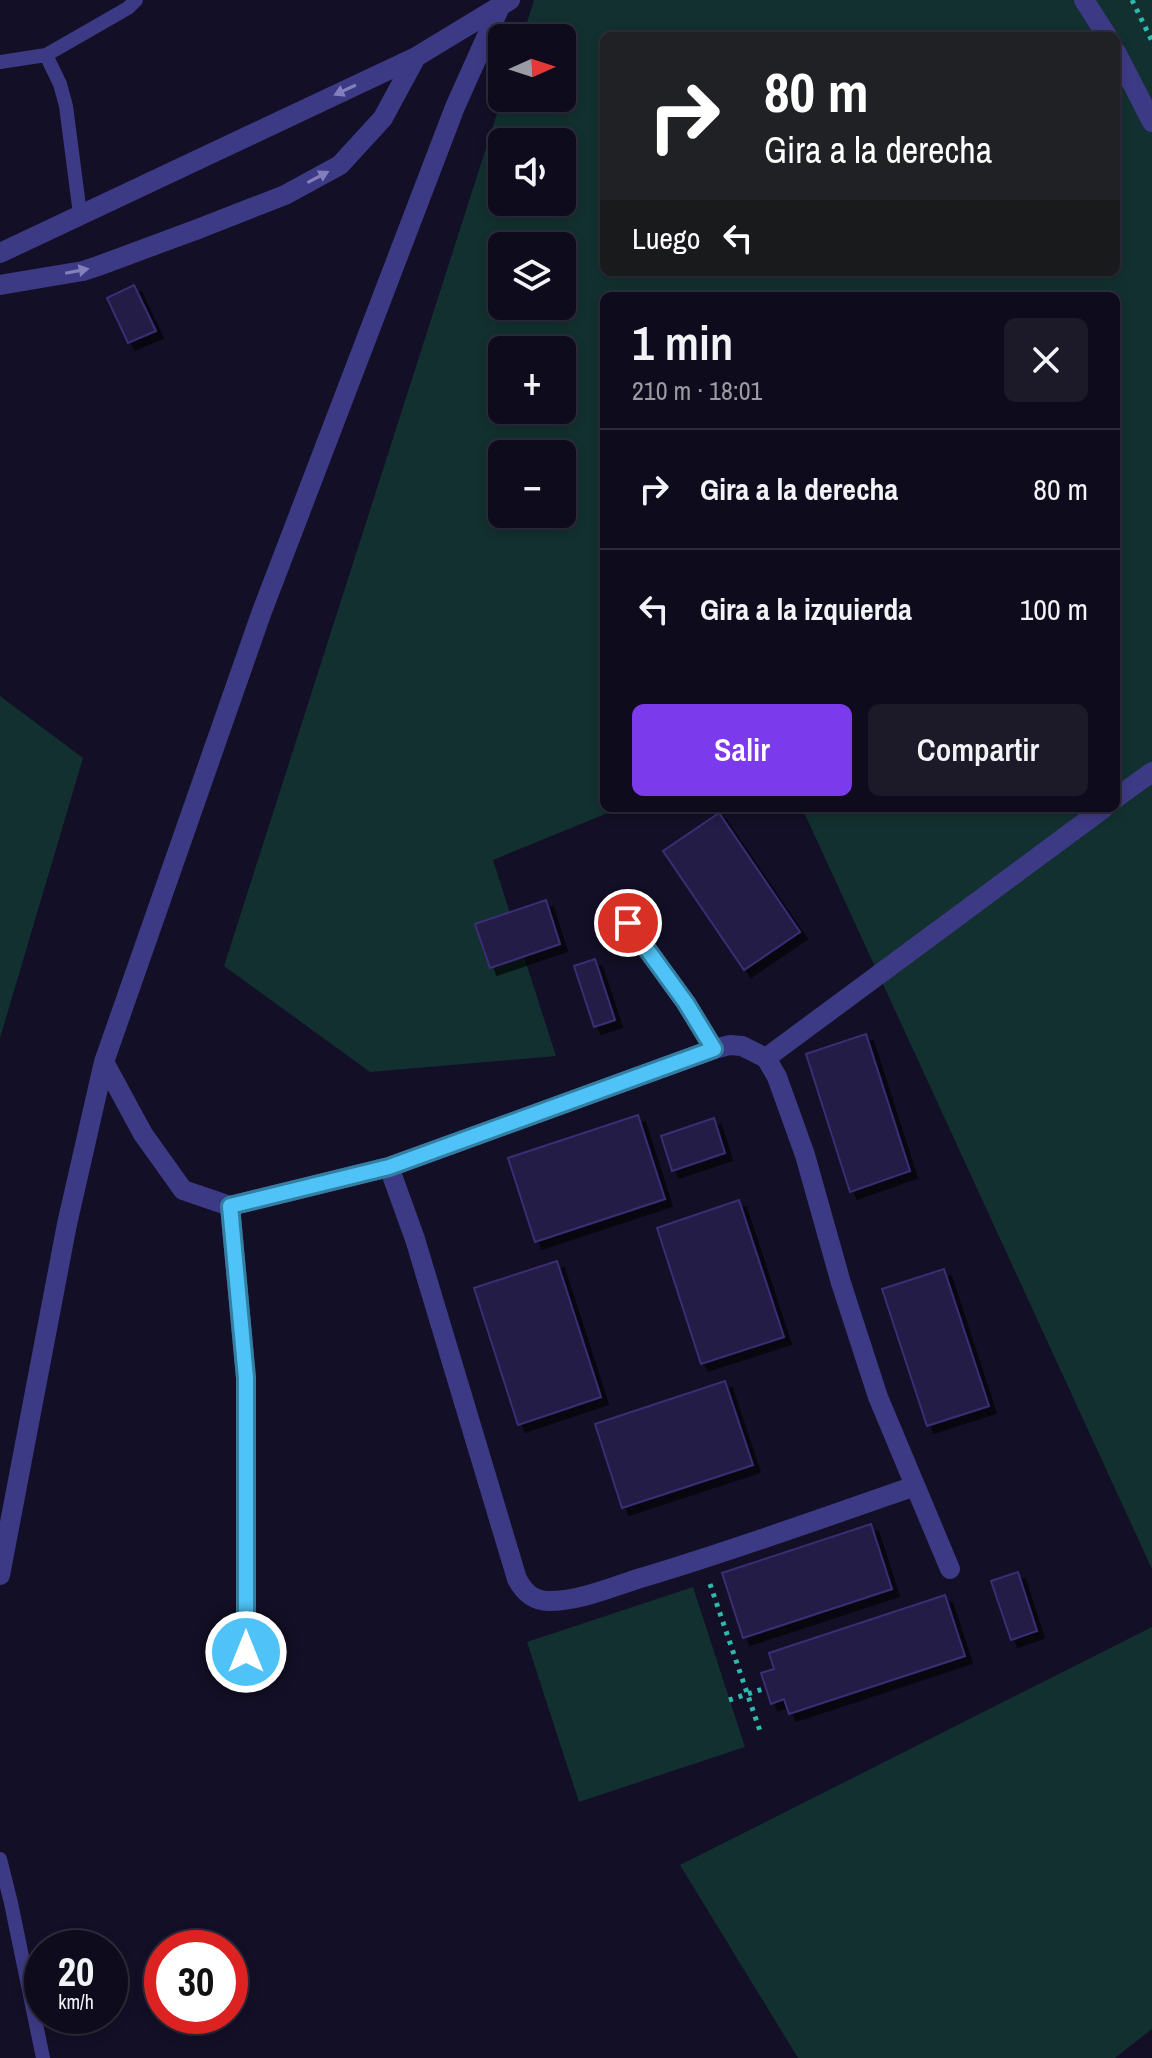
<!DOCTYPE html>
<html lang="es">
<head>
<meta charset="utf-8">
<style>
	body { margin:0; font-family:"Archivo Narrow",sans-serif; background:#1c1929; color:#f1f3f6; height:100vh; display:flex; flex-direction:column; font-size:30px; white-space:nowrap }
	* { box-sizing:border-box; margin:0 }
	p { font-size:26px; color:#9b9ba3 }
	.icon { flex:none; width:44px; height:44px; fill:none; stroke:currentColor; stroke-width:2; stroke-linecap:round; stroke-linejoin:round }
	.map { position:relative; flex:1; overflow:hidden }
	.side { position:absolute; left:600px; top:292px; width:520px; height:520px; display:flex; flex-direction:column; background:#0e0b1c; border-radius:12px; box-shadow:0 4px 12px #0003,0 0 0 2px #2e2b3b }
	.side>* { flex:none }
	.guide { position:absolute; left:600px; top:32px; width:520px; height:244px; border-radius:12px; box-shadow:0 4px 12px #0003,0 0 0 2px #2e2b3b; background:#202124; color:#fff; overflow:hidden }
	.needle { width:52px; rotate:87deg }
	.tools { position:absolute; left:488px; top:24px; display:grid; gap:16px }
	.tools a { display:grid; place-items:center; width:88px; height:88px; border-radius:12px; background:#0e0b1c; box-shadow:0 4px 12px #0003,0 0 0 2px #2e2b3b; font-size:40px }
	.speed { position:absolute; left:24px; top:1930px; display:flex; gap:16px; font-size:40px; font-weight:700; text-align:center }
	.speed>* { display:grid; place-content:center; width:104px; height:104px; border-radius:50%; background:#0e0b1c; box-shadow:0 4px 12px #0003,0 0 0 2px #2e2b3b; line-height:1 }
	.speed small { font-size:20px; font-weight:400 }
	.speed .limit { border:12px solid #d22; background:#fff; color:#111 }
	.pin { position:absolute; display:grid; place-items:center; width:68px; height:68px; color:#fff; margin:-34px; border:4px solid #fff; border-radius:50%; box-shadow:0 2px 8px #0007 }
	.me { position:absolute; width:88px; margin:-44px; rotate:0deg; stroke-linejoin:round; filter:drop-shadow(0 0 6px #0008) }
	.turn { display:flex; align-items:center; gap:28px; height:168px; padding:0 32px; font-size:36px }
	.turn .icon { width:104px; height:104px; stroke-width:2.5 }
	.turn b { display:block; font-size:56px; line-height:68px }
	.then { display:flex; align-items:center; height:76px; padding:0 32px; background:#0003; gap:16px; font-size:30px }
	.round { display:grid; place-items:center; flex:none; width:84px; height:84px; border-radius:12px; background:#1c1929 }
	.head { display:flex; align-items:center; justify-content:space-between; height:136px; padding:0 32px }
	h1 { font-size:48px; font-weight:600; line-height:60px }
	.button { display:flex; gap:16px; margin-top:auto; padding:16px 32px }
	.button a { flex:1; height:92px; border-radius:12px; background:#7c3aed; color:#fff; font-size:32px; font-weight:600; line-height:92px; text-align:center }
	.button a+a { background:#1c1929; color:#f1f3f6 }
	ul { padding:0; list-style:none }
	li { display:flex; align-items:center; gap:24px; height:120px; padding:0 32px; border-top:2px solid #2e2b3b }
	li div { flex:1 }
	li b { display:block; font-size:30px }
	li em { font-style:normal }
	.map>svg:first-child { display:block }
	.green { fill:#12302f; fill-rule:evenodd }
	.building { fill:#241b47; stroke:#3b2d73; stroke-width:2; filter:url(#shadow) }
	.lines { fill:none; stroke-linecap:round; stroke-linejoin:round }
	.path { stroke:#2fb8b0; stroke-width:5; stroke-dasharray:4 6; stroke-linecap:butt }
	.service { stroke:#3d3a85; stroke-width:14 }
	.minor { stroke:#3d3a85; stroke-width:20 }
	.tertiary { stroke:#3d3a85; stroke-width:20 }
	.oneway { fill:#837fbc }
	.route-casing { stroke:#337fa1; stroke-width:20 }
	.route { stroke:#4fc3f7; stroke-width:14 }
</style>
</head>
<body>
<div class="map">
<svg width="1152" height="2058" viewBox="0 0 1152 2058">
	<defs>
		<filter id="shadow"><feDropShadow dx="7" dy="7" stdDeviation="0" flood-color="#0009"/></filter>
	</defs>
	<rect width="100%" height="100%" fill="#130f26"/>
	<path class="green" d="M534,0H1152V1569L802,808H1116V296H604V808H620L493,860L556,1056L370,1072L224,966L502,98H562V38H522ZM604,36H1116V272H604ZM502,142H562V202H502ZM502,246H562V306H502ZM502,350H562V410H502ZM502,454H562V514H502Z
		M0,696L83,758L0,1038Z
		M693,1587L745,1747L579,1802L527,1642Z
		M1152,1627V2029L1115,2058H798L680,1865Z"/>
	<path class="building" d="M134,285L156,331L128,343L107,298Z
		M719,813L800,932L744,970L663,851Z
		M546,900L560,944L490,968L475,924Z
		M595,959L615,1020L594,1027L574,966Z
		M866,1034L910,1171L850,1192L806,1054Z
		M638,1115L665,1199L535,1242L508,1158Z
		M714,1118L725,1153L672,1171L661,1136Z
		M739,1200L784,1337L701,1364L657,1228Z
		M557,1261L601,1397L518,1425L474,1288Z
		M944,1269L989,1406L927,1426L882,1289Z
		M725,1381L753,1465L622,1508L595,1424Z
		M871,1524L892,1589L743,1638L722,1573Z
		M1018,1572L1037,1631L1011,1640L991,1581Z
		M945,1595L965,1656L789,1714L784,1699L771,1704L761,1673L774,1669L769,1653Z"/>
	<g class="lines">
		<path class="path" d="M1132,0L1152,41
			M710,1584L760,1731
			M729,1700L766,1688"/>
		<path class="service" d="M46,55L60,84L66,106L80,214
			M0,62L46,55L128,8L136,0
			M0,1859L11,1903L43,2058"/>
		<path class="minor" d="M1084,0L1107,36
			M1116,52L1152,122
			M1116,798L1152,772
			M628,923L686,1003L714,1049
			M766,1058L1104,808
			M104,1062L143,1134L183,1190L230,1206L246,1378V1652
			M389,1167L415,1239L517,1579C524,1592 533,1601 549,1601C581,1601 614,1586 644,1577C735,1550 825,1517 915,1486
			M230,1206L389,1167L714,1049L730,1045L742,1046L766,1058L777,1077L805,1155L841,1283L878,1397L950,1569
			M0,1575L67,1224L104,1062L261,614L455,107L503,0"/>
		<path class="tertiary" d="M0,253L416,57L510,0
			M0,285L83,271L98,266L198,229L285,195L340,165L383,118L416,57"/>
	</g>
	<defs><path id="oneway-solid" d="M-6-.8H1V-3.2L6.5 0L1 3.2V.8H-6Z" transform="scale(2)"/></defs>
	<g class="oneway">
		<use href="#oneway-solid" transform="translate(345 90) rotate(155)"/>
		<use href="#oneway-solid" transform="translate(318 177) rotate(-28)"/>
		<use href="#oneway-solid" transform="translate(77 271) rotate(-11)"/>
	</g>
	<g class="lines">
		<g class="route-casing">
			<path id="route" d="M246,1652V1378L230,1206L389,1167L714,1049L686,1003L628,923"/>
		</g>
		<use href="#route" class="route"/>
	</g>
</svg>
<div class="tools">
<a><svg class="needle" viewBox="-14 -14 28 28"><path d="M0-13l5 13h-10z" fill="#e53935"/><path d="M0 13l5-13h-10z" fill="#9b9ba3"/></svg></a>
<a><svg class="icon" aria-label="sound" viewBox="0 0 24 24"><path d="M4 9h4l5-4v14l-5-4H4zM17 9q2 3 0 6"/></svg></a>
<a><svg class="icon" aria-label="layers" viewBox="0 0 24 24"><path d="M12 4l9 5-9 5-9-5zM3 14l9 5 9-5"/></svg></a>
<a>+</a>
<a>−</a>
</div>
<div class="speed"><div>20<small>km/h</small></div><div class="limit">30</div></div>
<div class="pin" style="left:628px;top:923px;background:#d93025"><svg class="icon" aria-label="arrive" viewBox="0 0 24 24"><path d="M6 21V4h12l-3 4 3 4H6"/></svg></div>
<svg class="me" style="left:246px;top:1652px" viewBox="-20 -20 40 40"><circle r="17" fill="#4fc3f7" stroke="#fff" stroke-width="3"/><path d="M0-11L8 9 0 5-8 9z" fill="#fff"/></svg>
<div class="guide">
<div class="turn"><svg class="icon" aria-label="right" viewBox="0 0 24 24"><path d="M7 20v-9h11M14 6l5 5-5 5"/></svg><div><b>80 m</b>Gira a la derecha</div></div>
<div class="then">Luego<svg class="icon" aria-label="left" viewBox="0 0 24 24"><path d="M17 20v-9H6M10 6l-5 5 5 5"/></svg></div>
</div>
<section class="side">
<div class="head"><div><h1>1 min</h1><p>210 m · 18:01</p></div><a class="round"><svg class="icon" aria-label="close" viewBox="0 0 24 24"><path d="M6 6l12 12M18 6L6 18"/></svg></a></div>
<ul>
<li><svg class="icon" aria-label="right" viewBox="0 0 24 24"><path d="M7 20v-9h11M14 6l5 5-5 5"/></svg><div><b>Gira a la derecha</b></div><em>80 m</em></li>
<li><svg class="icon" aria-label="left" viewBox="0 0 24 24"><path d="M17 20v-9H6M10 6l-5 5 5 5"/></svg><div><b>Gira a la izquierda</b></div><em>100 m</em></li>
</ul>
<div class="button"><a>Salir</a><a>Compartir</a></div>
</section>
</div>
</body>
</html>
